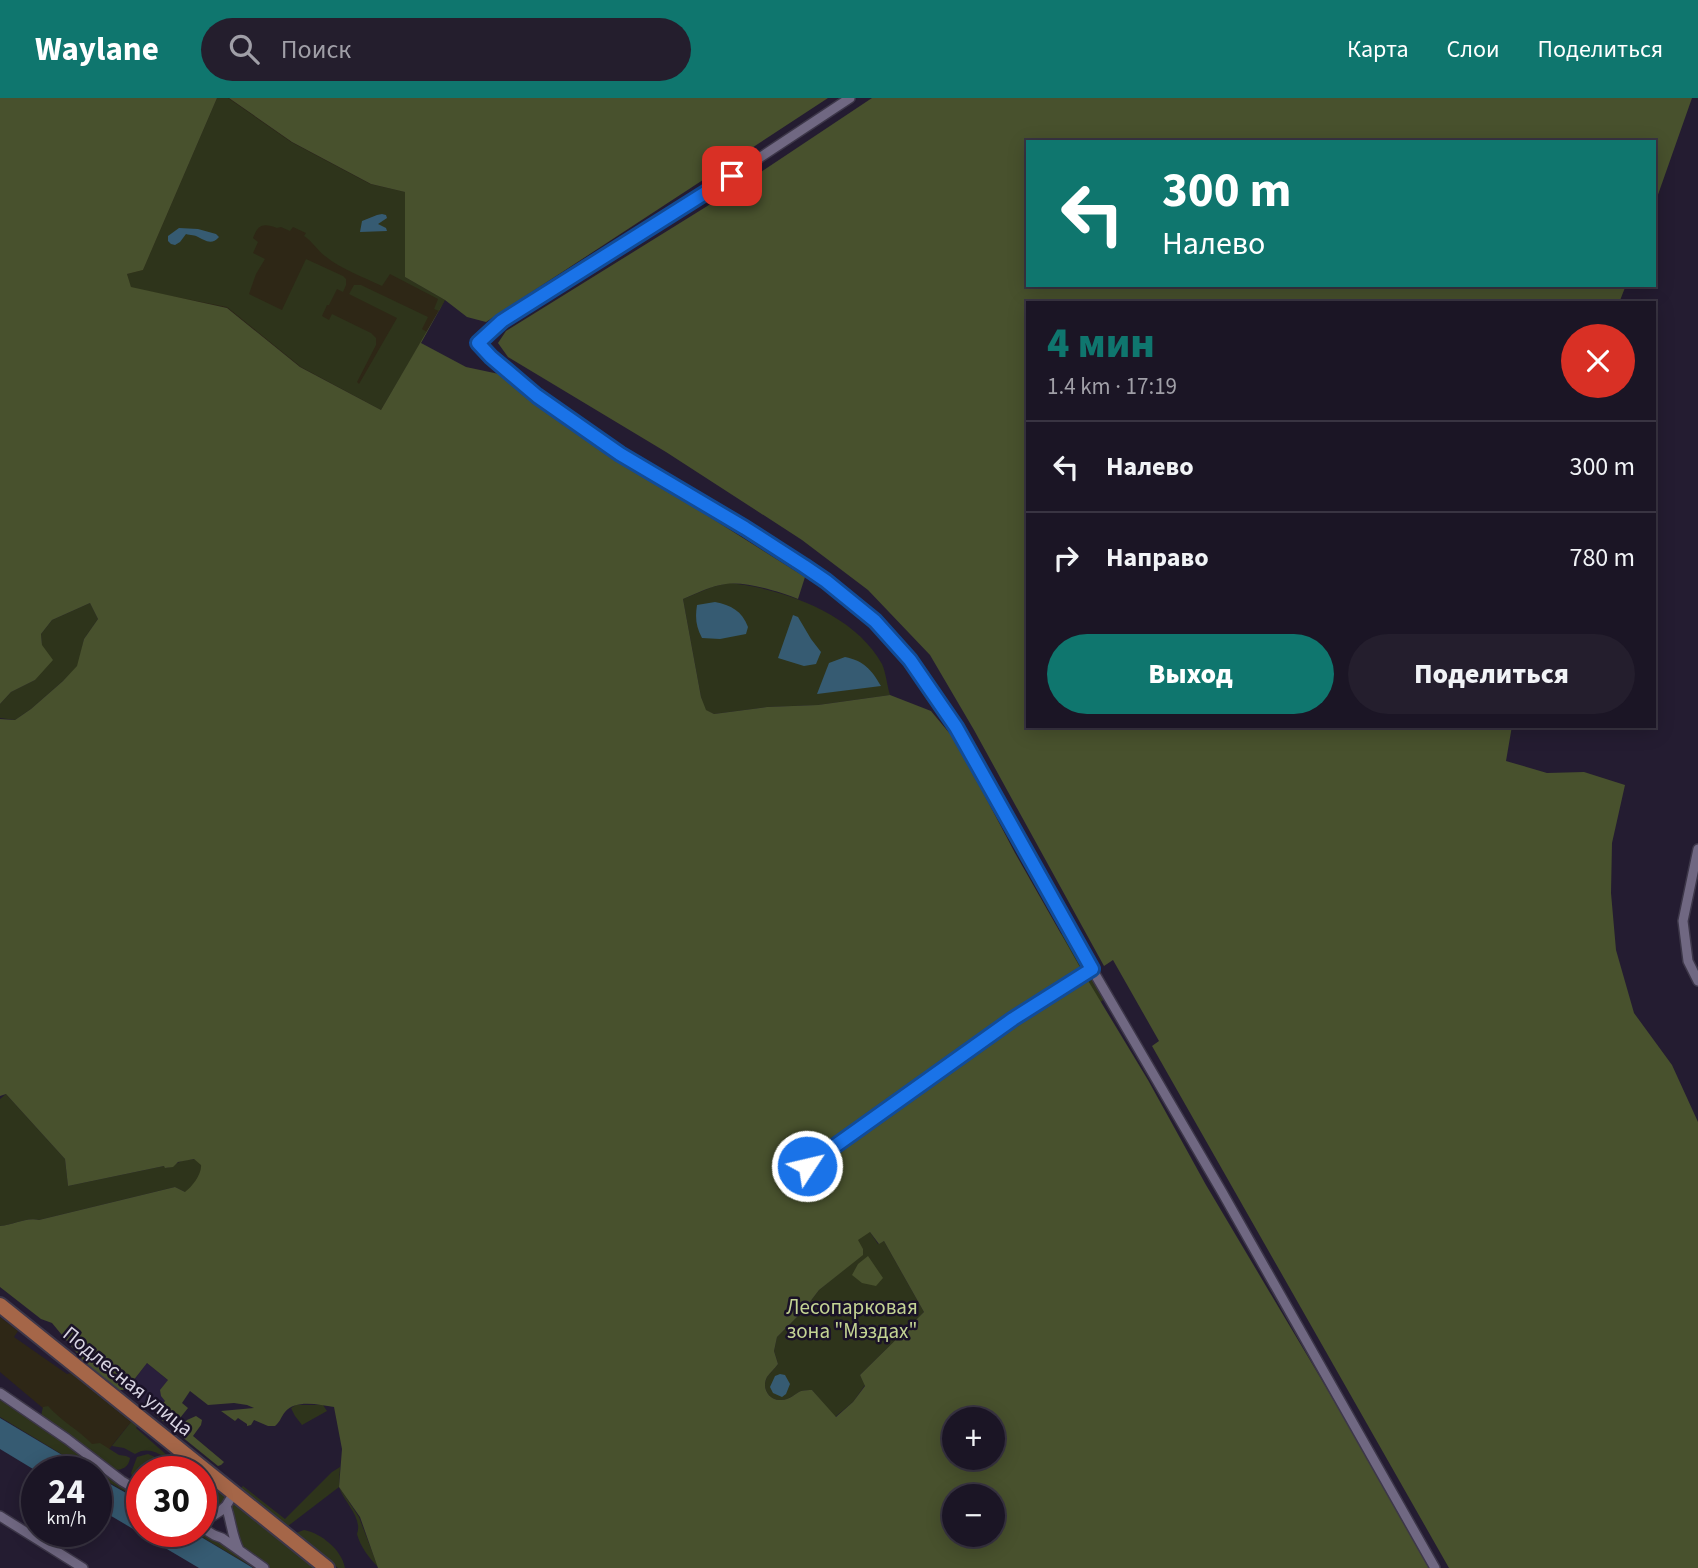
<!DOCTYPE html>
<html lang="ru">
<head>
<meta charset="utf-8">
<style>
	body { margin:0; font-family:"Source Sans 3",sans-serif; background:#241e2d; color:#f1f3f6; height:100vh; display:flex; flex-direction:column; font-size:26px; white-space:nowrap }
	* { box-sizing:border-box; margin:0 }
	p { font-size:23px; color:#a09fa7 }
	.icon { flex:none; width:38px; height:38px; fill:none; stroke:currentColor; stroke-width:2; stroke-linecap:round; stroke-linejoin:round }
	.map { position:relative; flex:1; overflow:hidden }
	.details { position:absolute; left:1026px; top:203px; width:630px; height:427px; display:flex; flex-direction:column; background:#1b1525; border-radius:0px; box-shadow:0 4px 18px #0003,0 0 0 2px #393442 }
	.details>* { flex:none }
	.banner { position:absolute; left:1026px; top:42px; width:630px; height:147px; border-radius:0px; box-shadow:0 4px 18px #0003,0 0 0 2px #393442; background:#0f766e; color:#fff; overflow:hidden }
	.controls { position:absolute; left:942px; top:1309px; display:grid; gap:14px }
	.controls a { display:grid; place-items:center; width:63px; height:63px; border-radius:50%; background:#1b1525; box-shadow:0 4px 18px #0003,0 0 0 2px #393442; font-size:35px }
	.speed { position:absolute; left:21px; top:1358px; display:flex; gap:14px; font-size:35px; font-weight:700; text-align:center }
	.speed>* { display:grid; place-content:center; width:91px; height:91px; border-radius:50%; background:#1b1525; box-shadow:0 4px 18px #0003,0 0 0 2px #393442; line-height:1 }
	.speed small { font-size:18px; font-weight:400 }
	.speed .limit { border:10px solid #d22; background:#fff; color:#111 }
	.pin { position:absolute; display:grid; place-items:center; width:60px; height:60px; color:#fff; margin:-30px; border-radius:14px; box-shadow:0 4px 10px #0006 }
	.me { position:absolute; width:77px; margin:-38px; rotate:55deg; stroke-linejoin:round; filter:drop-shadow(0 0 5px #0008) }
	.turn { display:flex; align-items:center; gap:24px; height:147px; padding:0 21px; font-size:32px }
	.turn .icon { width:91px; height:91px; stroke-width:2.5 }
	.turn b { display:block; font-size:49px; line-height:60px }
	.round { display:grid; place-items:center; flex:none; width:74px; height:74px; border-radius:37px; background:#241e2d }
	.overview { display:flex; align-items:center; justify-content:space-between; height:119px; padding:0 21px }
	h1 { font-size:42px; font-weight:800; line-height:52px; color:#0f766e }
	.button { display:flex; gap:14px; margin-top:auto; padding:14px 21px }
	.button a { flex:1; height:80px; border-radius:42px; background:#0f766e; color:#fff; font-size:28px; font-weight:800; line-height:80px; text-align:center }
	.button a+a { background:#241e2d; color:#f1f3f6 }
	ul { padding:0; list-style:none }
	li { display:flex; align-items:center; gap:21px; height:91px; padding:0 21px; border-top:2px solid #393442 }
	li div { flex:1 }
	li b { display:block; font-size:26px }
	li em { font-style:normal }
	header { display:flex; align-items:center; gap:42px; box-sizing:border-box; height:98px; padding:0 35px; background:#0f766e; color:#fff }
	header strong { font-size:33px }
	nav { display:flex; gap:38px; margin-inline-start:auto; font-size:24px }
	.search { width:490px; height:63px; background:#241e2d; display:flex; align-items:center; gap:18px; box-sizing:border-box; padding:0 24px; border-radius:38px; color:#a09fa7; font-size:26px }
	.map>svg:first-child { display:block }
	.industrial { fill:#2e2716 }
	.built { fill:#291f3b }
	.green { fill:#2e341b }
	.forest { fill:#48512d; fill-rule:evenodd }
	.water { fill:#365b72 }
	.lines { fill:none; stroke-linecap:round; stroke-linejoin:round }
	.minor-casing { stroke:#3d3749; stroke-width:12 }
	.primary-casing { stroke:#3d3749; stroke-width:18 }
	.minor { stroke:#706882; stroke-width:9 }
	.primary { stroke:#a56648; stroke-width:14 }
	.route-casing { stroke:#114b97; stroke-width:18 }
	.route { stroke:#1a73e8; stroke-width:12 }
	.labels { text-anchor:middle; stroke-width:5; stroke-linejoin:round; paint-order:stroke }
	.park-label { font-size:21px; fill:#c3d393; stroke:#1a1227 }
	.street-label { font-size:21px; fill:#d7d3e1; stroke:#1a1227 }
</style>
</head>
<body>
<header>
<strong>Waylane</strong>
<div class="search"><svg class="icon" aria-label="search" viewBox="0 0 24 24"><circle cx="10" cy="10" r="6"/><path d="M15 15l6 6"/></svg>Поиск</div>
<nav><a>Карта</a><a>Слои</a><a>Поделиться</a></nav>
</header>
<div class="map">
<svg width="1698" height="1470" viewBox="0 0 1698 1470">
	<rect width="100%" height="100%" fill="#241c31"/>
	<path class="industrial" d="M217,0H229L292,44L371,86L405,94V179L445,202L381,312L300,269L227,210L131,190L126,176L143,171Z
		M0,1219L18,1233L14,1239L67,1276L71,1275L131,1324L102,1360L0,1274Z"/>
	<path class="built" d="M147,1265L176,1289L154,1316L126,1293Z"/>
	<path class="green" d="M217,0H228L291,44L370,86L405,94V179L445,202L439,213L434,211L438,201L390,176L382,188C363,179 341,171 325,158C317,152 313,144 304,138L306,135L293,129L290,133L281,129L277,130C264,125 258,126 253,140L258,144L253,155L265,161L256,176L249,196L282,212L306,161L343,178L346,181V187L343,194L337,191L329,207H327L322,218L329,222L332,216L371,235L376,240V247L357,284L359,286L397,220L349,196L354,187H361L428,219L422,231L427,234L381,312L301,269L227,209L131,190L127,176L143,172Z
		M729,485C782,490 855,516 882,566C886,575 887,587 890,597L818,607L767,609L714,616L705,612L701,599L683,501L712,489Z
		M90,505L98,521L84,541L78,568L63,583L31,611L15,622L0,620V606L11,594L35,582L42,547L41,536L52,522Z
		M1068,832L1106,900L1060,933L870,1134L878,1146L884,1143L924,1214L860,1277L865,1287L853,1304L835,1319L812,1292C809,1292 805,1292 801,1293C794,1296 790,1302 781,1302C769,1303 761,1290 767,1279C770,1275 775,1270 778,1266L774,1253L777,1239L803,1213L819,1192L863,1156V1151L185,1094L175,1089L39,1122C26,1119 14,1127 0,1128V1001L6,996L65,1061L68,1088L164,1068L166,1070C173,1069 176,1065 182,1063C190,1061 199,1061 207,1060L1028,856Z
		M73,1272L138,1327L136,1330L169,1359L174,1354L199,1374H181C169,1362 152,1345 135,1356L124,1350L112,1348L131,1324L71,1275Z
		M0,1302L29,1318L142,1398V1403L96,1377V1374H91L0,1319Z
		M296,1307H323L327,1313L302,1327L295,1318L291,1310Z
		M48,1308C61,1323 79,1332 92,1346L100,1345L119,1357L126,1358L130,1360C129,1369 122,1372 115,1372L55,1327L41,1318L43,1309Z
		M148,1356L162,1362L175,1374H142V1389L134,1382L131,1375L137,1359Z
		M340,1369L339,1389L288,1428L282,1425L240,1391L243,1388L285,1421L332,1374Z
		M201,1376L224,1396L225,1403L220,1408L201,1392Z
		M339,1389L359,1419L378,1469C369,1460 360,1448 357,1436C363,1420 344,1404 339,1389Z
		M233,1405H237L318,1470H254L192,1433H201L234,1451L235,1428L231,1408Z
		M304,1432C321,1435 342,1452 345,1470H338L300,1440L296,1435Z"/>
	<path class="forest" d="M0,0H217L143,172L127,176L131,189L227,210L300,269L381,312L445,202L405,179V94L371,86L292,44L229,0H828L486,224L467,219L445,202L421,245L466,269L499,276L594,346L805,479L798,501C780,494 746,483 726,486C711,488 697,495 683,501L701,599L706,612L714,616L767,609L818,607L890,597L931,613L956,643L1015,755L1081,871L1148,982L1206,1087L1342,1316L1429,1470H378L360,1419L339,1389L342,1351L334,1309C319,1307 296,1301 285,1314C281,1319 280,1324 275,1328H268L254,1322L251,1327L247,1328V1326L238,1320L235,1323L221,1313L254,1310L247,1307L234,1305L208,1307L190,1293L182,1305L188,1310L172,1330L154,1316L165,1303L161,1298L160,1292L168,1282L147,1265L126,1292H119L86,1266L52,1225L41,1221L0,1189V1128C14,1127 26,1119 39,1122L175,1089L185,1094C192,1089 202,1076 201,1067L194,1061L178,1064L173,1069L165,1070L164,1068L68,1088L65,1061L6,996L0,998V621L15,622L31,611L63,583L77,568L84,541L98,521L90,505L52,522L41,536L42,547L53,562L35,582L11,594L0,606ZM870,1134L879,1146L884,1143L924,1214L860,1277L865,1288L853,1304L836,1319L812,1292C809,1292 805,1292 801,1293C794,1296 790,1302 781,1302C769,1303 761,1290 767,1279C770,1275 775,1270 778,1266L774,1253L777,1239L803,1213L819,1192L863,1157V1151L858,1142ZM954,1321H992V1360H954ZM954,1398H992V1437H954Z
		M872,0H1692L1654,108V44H1027V187H1626L1619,205H1027V628H1512L1506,663L1547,675L1584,674L1625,687L1612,745L1611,795L1616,852L1634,915L1672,967L1698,1024V1470H1449L1152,948L1159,943L1113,862L1104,868L974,632L930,557L868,492L802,442L666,354L508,259L498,245L506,233L746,84Z
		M868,1158L883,1180L876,1188L862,1185L852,1177L858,1166Z
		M196,1318L202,1322L201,1327L193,1338L224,1364L221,1367L218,1368L176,1334L187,1322Z"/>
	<path class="water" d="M382,116L386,117L387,120L378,126L386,130L387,133L360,134L362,123L377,117Z
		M179,130L198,131L216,136L219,139C211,148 205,142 196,138C195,137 187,137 186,136L180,144L175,147L171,146L168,143V138Z
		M715,504C731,507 742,513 748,529L746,536L720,541L702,540C696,529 695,520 697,507Z
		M793,517L798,519L811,541L821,554L816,566L804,568L778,560Z
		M845,559C864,563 871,571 881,588L817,596L829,565Z
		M780,1276L785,1277L790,1286L786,1296L782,1299L773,1295L770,1289L775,1278Z
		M0,1320L89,1373L90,1374H38L0,1351Z
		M96,1378L142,1404V1433H191L253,1470H199L96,1409Z"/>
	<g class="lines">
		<g class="minor-casing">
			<path id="minor" d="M850,0L732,78L502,224L478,245L491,259L537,298L620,356L745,430L826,483L875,523L910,562L956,629L1092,871L1222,1094L1435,1470
				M1698,751L1683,823L1688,863L1698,883
				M807,1068L1013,921L1092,871
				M0,1295L67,1341L122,1383L142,1395
				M234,1395L226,1408C231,1422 232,1439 239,1452
				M0,1418L83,1470
				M201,1421C212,1420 219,1415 226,1408
				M201,1429L214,1437L222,1440L264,1470"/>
		</g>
		<g class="primary-casing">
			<path id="primary" d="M0,1207L327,1470"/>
		</g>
		<use href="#minor" class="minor"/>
		<use href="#primary" class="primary"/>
	</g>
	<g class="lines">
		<g class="route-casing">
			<path id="route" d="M732,78L502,223L478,245L491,259L537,298L620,356L745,430L804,468L826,483L875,523L910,562L956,629L1092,871L1013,921L807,1068"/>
		</g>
		<use href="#route" class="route"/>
	</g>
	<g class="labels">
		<g class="park-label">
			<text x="852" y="1216">Лесопарковая<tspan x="852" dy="24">зона "Мэздах"</tspan></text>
		</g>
		<g class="street-label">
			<text transform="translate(128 1283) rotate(39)" y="7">Подлесная улица</text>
		</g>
	</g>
</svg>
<div class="controls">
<a>+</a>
<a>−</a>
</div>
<div class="speed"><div>24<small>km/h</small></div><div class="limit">30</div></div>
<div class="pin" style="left:732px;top:78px;background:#d93025"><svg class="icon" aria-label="arrive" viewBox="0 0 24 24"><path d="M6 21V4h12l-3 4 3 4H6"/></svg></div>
<svg class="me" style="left:807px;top:1068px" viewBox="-20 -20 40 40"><circle r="17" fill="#1a73e8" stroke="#fff" stroke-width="3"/><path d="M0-11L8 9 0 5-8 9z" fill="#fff"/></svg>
<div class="banner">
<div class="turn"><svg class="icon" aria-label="left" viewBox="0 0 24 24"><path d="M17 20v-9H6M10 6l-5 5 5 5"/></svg><div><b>300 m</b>Налево</div></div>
</div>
<section class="details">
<div class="overview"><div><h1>4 мин</h1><p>1.4 km · 17:19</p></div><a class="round" style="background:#d93025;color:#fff"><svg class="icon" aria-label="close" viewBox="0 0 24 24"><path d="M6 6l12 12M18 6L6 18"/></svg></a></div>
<ul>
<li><svg class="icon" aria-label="left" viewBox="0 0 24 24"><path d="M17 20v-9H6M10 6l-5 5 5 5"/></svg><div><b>Налево</b></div><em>300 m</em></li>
<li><svg class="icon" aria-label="right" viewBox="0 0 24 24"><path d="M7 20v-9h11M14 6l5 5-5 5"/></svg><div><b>Направо</b></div><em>780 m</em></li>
</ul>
<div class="button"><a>Выход</a><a>Поделиться</a></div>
</section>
</div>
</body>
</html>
